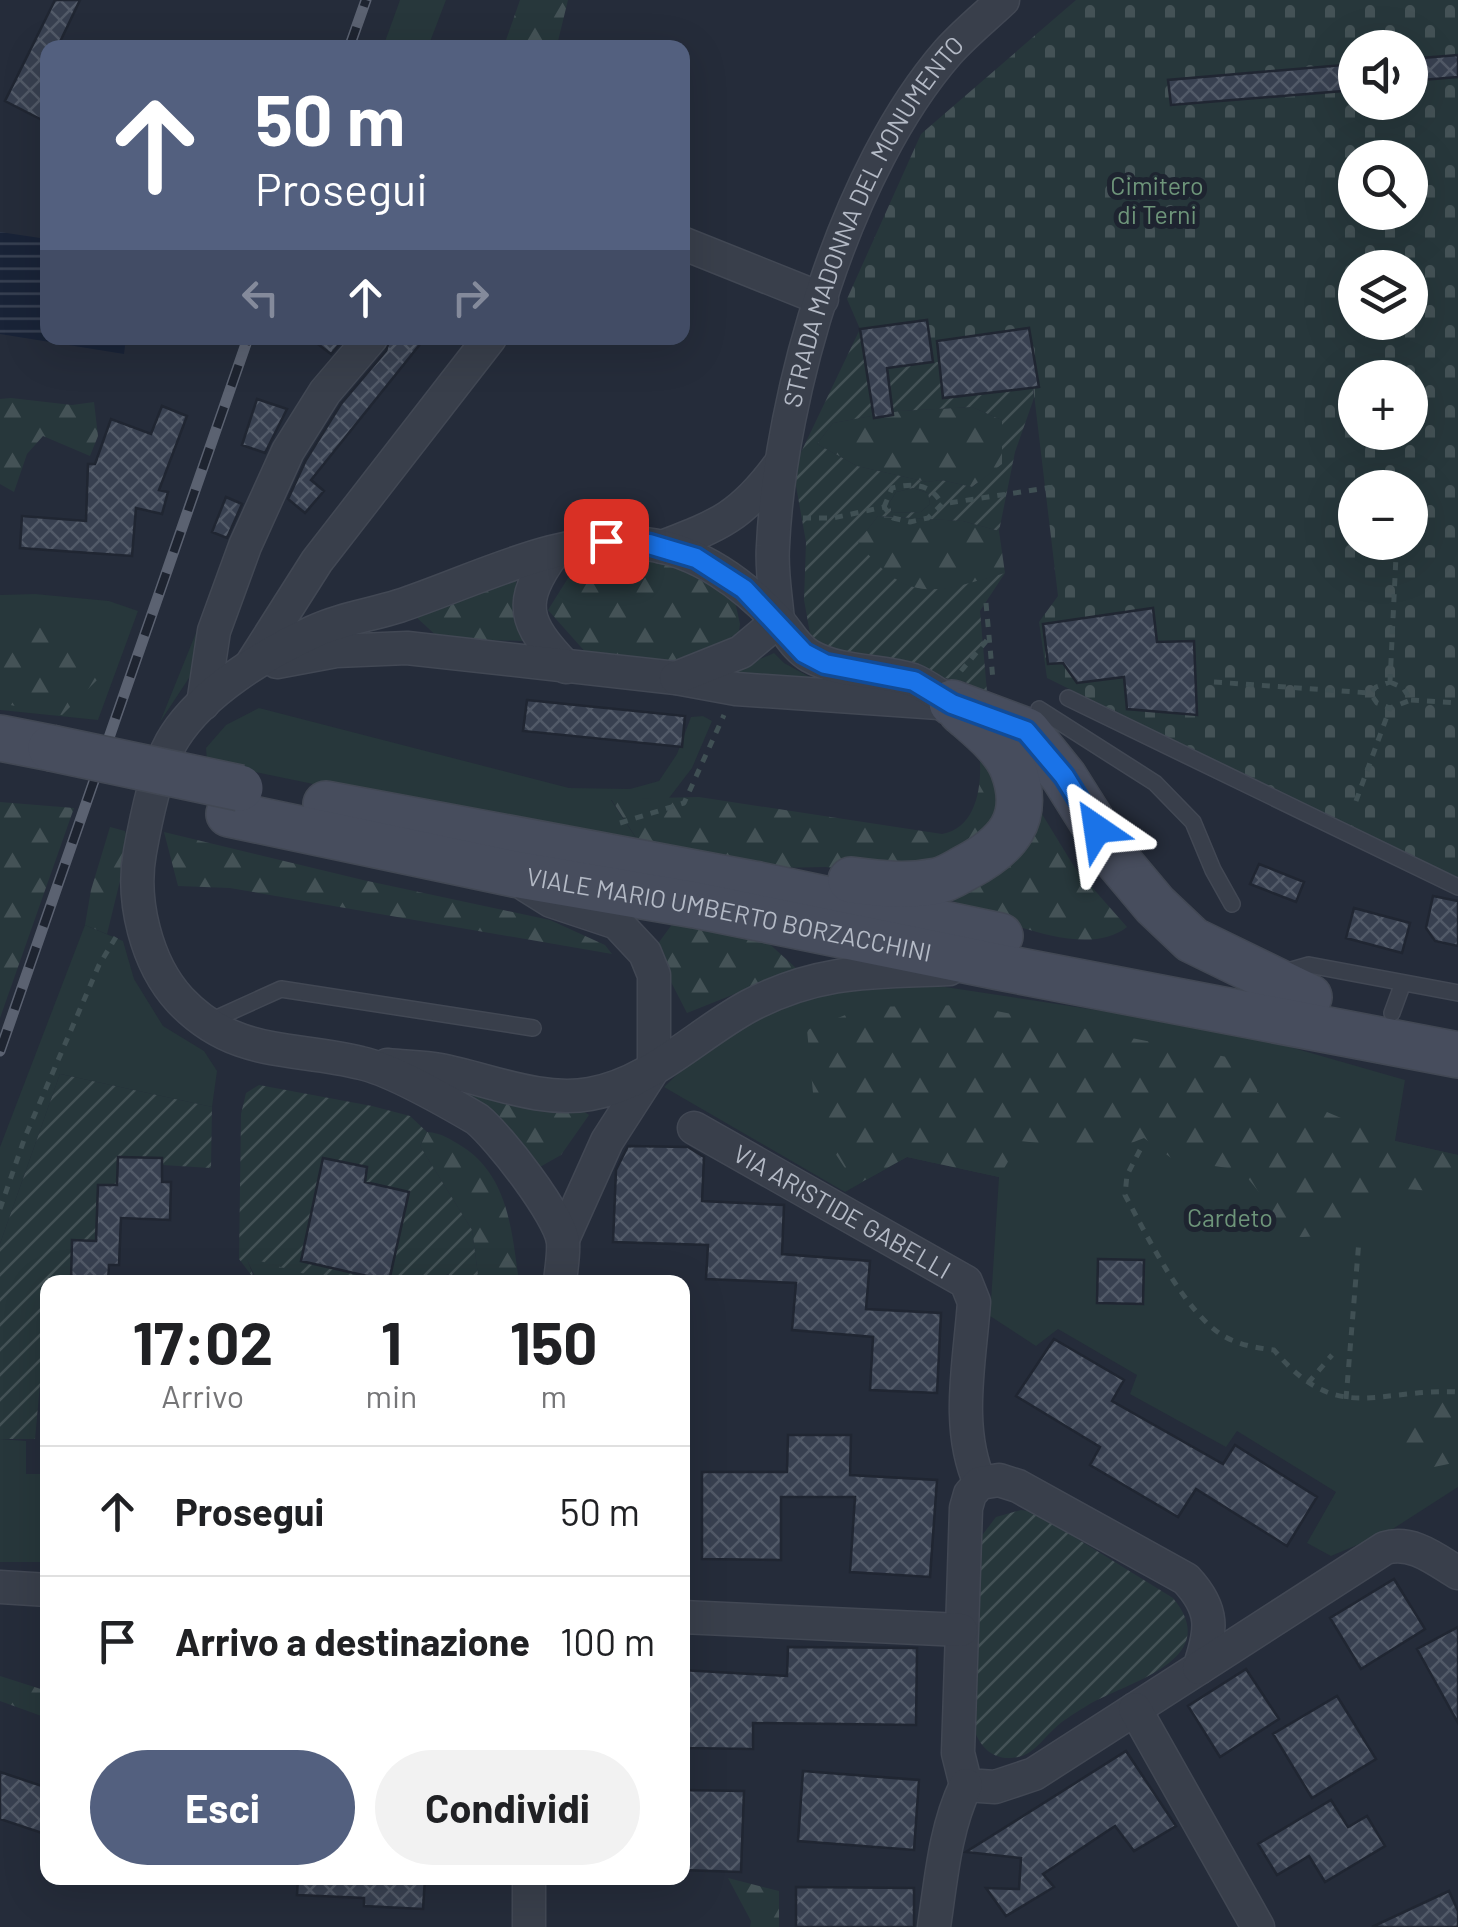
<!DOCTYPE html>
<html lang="it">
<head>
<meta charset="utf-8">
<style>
	body { margin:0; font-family:Barlow,sans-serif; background:#f2f2f2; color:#202124; height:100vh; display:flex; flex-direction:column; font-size:38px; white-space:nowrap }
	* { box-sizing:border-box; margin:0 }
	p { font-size:32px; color:#757577 }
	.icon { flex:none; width:55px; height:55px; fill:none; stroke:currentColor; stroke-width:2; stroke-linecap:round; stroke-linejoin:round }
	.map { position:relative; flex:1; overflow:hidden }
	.sheet { position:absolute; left:40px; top:1275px; width:650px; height:610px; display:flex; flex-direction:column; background:#fff; border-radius:20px; box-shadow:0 10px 40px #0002 }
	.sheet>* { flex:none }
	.guide { position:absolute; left:40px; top:40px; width:650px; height:305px; border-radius:20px; box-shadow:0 10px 40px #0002; background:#53607f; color:#fff; overflow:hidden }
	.controls { position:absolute; left:1338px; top:30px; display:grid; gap:20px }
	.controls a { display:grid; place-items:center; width:90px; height:90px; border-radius:50%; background:#fff; box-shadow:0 10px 40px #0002; font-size:50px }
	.pin { position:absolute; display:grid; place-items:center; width:85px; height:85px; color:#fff; margin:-42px; border-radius:20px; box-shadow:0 5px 15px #0006 }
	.me { position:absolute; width:110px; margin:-55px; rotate:328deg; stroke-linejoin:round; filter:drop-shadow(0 0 8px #0008) }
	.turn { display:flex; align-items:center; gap:35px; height:210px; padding:0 50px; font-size:45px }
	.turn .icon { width:130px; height:130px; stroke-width:2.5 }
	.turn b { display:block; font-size:70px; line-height:85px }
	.lanes { display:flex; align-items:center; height:95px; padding:0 50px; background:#0003; justify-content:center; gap:50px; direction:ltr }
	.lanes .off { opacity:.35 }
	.eta { display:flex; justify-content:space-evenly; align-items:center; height:170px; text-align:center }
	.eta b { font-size:60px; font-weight:700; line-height:70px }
	.button { display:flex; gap:20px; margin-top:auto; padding:20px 50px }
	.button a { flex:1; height:115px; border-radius:60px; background:#53607f; color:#fff; font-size:40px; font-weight:700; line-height:115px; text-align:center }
	.button a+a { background:#f2f2f2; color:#202124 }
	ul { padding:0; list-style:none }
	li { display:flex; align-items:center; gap:30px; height:130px; padding:0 50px; border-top:2px solid #e0e0e0 }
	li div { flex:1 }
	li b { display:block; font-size:38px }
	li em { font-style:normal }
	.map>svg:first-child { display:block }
	.green { fill:#27373b }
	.forest { fill:url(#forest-firs) }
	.cemetery { fill:url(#cemetery-stones); fill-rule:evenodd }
	.garden { fill:url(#garden-furrows); fill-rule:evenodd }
	.water { fill:url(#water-rules) }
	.building { fill:url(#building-cross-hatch); stroke:#202632; stroke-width:2.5 }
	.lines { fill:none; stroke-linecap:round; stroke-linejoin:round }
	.service-casing { stroke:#424854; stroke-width:18 }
	.minor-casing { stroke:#424854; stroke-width:35 }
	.secondary-casing { stroke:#424854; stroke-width:48 }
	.path { stroke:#405054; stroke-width:5; stroke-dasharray:8 8; stroke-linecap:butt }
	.service { stroke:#393f4b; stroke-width:15 }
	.minor { stroke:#393f4b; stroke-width:32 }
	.secondary { stroke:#474d5d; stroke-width:45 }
	.rail-casing { stroke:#5b6271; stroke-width:11 }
	.rail { stroke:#1e2430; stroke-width:8; stroke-dasharray:22; stroke-linecap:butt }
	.secondary-bridge-casing { stroke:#424854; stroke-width:48; stroke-linecap:butt }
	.secondary-bridge { stroke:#474d5d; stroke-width:45 }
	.route-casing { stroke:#114b97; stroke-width:25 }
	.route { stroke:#1a73e8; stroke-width:18 }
	.labels { text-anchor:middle; stroke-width:10; stroke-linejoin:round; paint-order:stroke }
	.park-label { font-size:25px; fill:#6e957a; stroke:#1e2430 }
	.street-label { font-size:25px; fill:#b4bac6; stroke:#1e2430 }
</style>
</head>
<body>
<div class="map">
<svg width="1458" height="1927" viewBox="0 0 1458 1927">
	<defs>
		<pattern id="forest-firs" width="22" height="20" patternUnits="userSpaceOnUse" patternTransform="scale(2.5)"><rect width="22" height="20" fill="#27373b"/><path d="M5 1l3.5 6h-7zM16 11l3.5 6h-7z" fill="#445256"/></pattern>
		<pattern id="cemetery-stones" width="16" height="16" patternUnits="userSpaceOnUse" patternTransform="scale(2.5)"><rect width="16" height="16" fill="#27373b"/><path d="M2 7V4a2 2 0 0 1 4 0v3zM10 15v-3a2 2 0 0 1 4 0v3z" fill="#445256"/></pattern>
		<pattern id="garden-furrows" width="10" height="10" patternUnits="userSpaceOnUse" patternTransform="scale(2.5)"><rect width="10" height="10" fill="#27373b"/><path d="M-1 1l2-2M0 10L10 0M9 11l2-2" fill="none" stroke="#445256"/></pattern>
		<pattern id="water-rules" width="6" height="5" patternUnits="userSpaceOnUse" patternTransform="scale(2.5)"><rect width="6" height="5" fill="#192337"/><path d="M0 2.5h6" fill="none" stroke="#384152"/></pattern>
		<pattern id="building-cross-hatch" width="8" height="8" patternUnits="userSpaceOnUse" patternTransform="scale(2.5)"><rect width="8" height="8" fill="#384050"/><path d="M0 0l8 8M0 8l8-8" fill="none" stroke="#525a68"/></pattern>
	</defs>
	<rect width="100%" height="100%" fill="#252c3a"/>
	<path class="green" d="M400,0H446L428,47H383Z
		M913,488L928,493L930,504L921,512L892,513L889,503L896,492Z
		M35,594L109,601L138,611L98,720L0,710V595Z
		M202,618L191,675L160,722Z
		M774,653L784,663L817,681L725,674Z
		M259,708L569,788L630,789L659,781L677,754L691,717L703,716L712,721L692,768L669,798L611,800L646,853L207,762L206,748L226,725Z
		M85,925L123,941L134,979L163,1026L204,1051L217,1071L212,1107L60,1074L0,1244V1147Z
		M919,983L1234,1031L1405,1080L1395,1141L1458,1155V1487L1388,1532L1331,1556L1307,1543L1336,1492L1237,1431L1226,1447L1130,1394L1137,1375L1058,1329L1036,1346L990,1316L999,1177L907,1157L845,1192L664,1087L694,1058L747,1019L830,991Z
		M0,1439L26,1441V1474H42L41,1502L47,1503V1562H0Z"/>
	<path class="forest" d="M520,0H568L558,41L568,47H508L505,43Z
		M11,398L72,405L94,402L98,436L90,456L43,436L27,454L14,492L0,484V399Z
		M972,407L1002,420L1003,464L972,487L941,480L927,482L857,466L817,444L833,423L899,411Z
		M878,516L963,521L999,531L1005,573C935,594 909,606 857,543Z
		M666,554L732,588L740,624L737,645L696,676L588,655L548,610L580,559Z
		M516,581L526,641L440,639L415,616L478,587Z
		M0,619L55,631L97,680L62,715L0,703Z
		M979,751L995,767L1000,834L889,877L826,867L732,869L646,853L611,799L699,797L942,834C978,828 983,782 979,751Z
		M1034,801L1075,868L1127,927C1082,962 991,915 943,897Z
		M0,802L74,808L0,1018Z
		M110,827L125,831L129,844L107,934L85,925L91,890Z
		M164,832L363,880L550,920L605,945L612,954L230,888L178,886Z
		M676,919L764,939L797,969L687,1013L654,949Z
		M966,1005L1262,1064L1257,1092H1280L1395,1141L1458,1155V1248L1451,1242L1452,1202L1434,1191L1389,1188C1360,1216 1325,1247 1282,1234L1268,1203L1241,1170L1174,1160L1144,1138L1111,1151L1020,1141L999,1177L907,1157L856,1185L816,1124L807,1030L866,1007Z
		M450,1089L562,1097L589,1115L561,1155L524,1176Z
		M427,1132C442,1133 450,1139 463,1147C509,1177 512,1233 519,1282H479L472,1230L420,1146Z
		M245,1256L333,1282H258Z
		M1458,1359V1462L1405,1473C1386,1402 1410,1412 1455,1371Z
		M0,1676L47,1691V1718L0,1701Z
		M728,1878L779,1891V1927H750L751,1921Z"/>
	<path class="cemetery" d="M1076,0H1458V877L1403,853L1047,678L1039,622L1058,596L1029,352L887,368L868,380L860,329L847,299L921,134ZM1355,48H1410V102H1355ZM1355,158H1410V212H1355ZM1355,268H1410V322H1355ZM1355,378H1410V432H1355ZM1355,488H1410V542H1355Z"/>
	<path class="garden" d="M860,329L868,379L887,368L1029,351L1034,398L1015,452L999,531L963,521L878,516L858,542C908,606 935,593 1005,573L980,611L987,692L965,682L841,658L811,639L804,600L806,542L793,469ZM972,407L1002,420V464L972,487L941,480L927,482L857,466L817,444L833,423L899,411ZM913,488L928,493L930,504L921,512L892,513L889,503L896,492Z
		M60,1074L212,1107L211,1168L162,1165L161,1158L118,1157L117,1185H98L96,1241H72L71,1282H48L47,1383L40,1384L35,1439H0V1244Z
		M259,1085L372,1106L410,1116L427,1132L420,1146L472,1230L479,1282H459L448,1274L429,1282H333L246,1257L255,1280L239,1259L241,1114L246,1093Z
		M1021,1510L1034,1512L1173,1598C1226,1662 1122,1683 1085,1707C1075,1713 1063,1720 1054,1729C1040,1742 1032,1757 1011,1758C990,1759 978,1744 973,1726L980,1538L996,1517Z"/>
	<path class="water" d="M0,232L47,239L48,338H126L124,354L0,334Z"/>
	<path class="building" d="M55,0H80L57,48H48V123L5,101Z
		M1458,55V77L1410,81V59Z
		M1355,64V90L1171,105L1168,80Z
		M927,320L933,362L887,368L893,415L874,418L860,329Z
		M1029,328L1039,387L943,398L937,341Z
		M310,338H345L331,354Z
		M390,338H425L311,480L324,491L305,513L288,499L306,460L341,404L386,351Z
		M257,399L287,409L265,453L242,445Z
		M162,406L187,416L159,490L168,492L162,514L136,508L132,556L20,548L22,516L86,521L88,464H95L111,419L151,434Z
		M226,497L242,504L227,538L212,532Z
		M1153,608L1157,642L1194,641L1197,715L1127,709L1124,677L1077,683L1063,663L1048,664L1043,624Z
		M527,700L685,716L682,747L523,731Z
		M1259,864L1304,882L1296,902L1250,884Z
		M1433,896L1458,901V946L1435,941L1426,928Z
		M1354,908L1410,923L1402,953L1346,938Z
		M628,1146L688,1147L704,1157L702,1201L784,1205L782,1254L870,1261L866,1309L941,1313L937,1393L870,1390L873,1337L792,1330L796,1283L706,1279L708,1245L613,1242L616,1170Z
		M118,1157L162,1158V1182H171L170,1220L121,1218L119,1265H109L108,1282H71L72,1240L96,1241L98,1185H117Z
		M323,1158L367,1167L365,1182L409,1192L389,1281L301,1261Z
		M1098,1259L1144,1260L1143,1304L1097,1303Z
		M1054,1339L1124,1380L1112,1401L1223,1464L1235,1445L1317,1497L1287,1546L1196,1489L1178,1517L1090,1465L1100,1447L1016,1396Z
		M788,1435H851L850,1475L937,1480L930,1577L850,1572L855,1497H781V1560L702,1559V1472H787Z
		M1394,1579L1425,1629L1361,1669L1330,1618Z
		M1458,1627V1723L1417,1649Z
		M788,1647L917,1648L916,1725L753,1723V1749L682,1748V1670L787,1676Z
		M1246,1669L1279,1719L1220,1757L1188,1706Z
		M1337,1696L1376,1759L1312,1798L1273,1734Z
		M1126,1751L1176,1826L1134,1851L1115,1826L1043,1874L1054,1887L1006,1916L986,1888L1019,1889L1021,1858L966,1852Z
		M803,1771L919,1780L914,1850L798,1841Z
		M0,1772L48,1788V1835L0,1819Z
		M682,1790L744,1791L741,1872L682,1870Z
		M1331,1800L1348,1827L1367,1816L1385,1846L1325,1882L1309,1856L1277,1875L1258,1844Z
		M298,1878H425L423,1909L364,1906V1898L297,1895Z
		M796,1887L914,1888V1927H796Z
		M1449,1891L1458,1911V1927H1372Z"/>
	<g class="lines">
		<g class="service-casing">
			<path id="service" d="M1068,698L1458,887
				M1039,709L1155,783L1193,822L1213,870L1232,904
				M1281,973L1309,965L1458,993
				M1392,1013L1403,983
				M206,1023L281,989L533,1028"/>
		</g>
		<g class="minor-casing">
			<g id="minor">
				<path d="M682,243L822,299"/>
				<path d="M662,547C720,525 742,516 780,464"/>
				<path d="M554,552C517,603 523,622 566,667"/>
				<path d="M277,662L336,651L407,648L676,678L736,689L939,703"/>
				<path d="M251,665L317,561L490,338"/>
				<path id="s1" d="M676,678L741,652L778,621C776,596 771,570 773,546C780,392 846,169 948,52C965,33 985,17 1003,0"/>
				<path d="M203,704L214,631L245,546L288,451L325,392L371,338"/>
				<path d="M527,886L551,901L617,923L645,953L654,975V1068L607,1141L563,1239"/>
				<path d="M387,1065C404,1067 423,1067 440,1070C488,1079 540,1103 590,1094C650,1084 697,1034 749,1006C819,969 873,972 949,969"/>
				<path id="s2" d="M694,1128L966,1282L974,1302C970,1361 955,1427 980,1483"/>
				<path d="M560,1282C561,1270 564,1255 563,1242C560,1215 499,1137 477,1119C448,1102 393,1070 361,1063C292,1046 235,1058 180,1000C146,963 131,900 140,852C146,819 157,763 175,736C204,691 265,654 313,632C340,619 371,615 399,606C478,580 562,533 646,544C698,550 745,585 780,623C789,634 797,649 810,656C842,674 879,669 913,680C926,685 939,696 952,703"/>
				<path d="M999,1480L1018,1486L1186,1579C1215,1610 1212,1630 1199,1668L1034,1774L995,1787L966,1785L958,1753L966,1508L970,1494L980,1483Z"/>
				<path d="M0,1587L48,1590"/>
				<path d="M682,1617L961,1630"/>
				<path d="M1199,1668L1385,1548C1412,1540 1435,1559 1458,1573"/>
				<path d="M1135,1709L1258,1927"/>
				<path d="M529,1927V1878"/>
				<path d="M934,1927C941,1880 945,1828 966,1785"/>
			</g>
		</g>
		<g class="secondary-casing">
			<g id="secondary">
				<path d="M952,703L1027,731L1064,777L1113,855L1155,905L1192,940L1309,997"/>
				<path d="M0,738L51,748"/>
				<path d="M326,804L754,884L1000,936"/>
				<path id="s3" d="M229,814L514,874L695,905L999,967L1458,1055"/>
				<path d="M851,880C881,884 907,887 937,881C947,879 956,873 965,868C1007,846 1032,819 1013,769C1004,746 979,727 961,711"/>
			</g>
		</g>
		<path class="path" d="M884,507L892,488C913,483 930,483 942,504
			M803,518H833L884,507L893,518L910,522L928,518L942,504L1060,486
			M986,603L993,680
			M961,671L988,639
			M1214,682L1370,693
			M1390,682L1396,556
			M1390,682L1403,688L1411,700L1390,708L1377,703L1370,693L1376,687Z
			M1411,700L1458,703
			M1356,801L1390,708
			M620,823L684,803L724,715
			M1140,1150L1127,1175L1125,1195C1147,1236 1184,1311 1222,1335C1238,1345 1257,1348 1274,1350C1338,1426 1375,1388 1458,1392
			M0,1209L25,1137L99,965L116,937
			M1308,1383L1332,1355
			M1346,1399L1359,1240"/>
		<use href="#service" class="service"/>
		<use href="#minor" class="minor"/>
		<use href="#secondary" class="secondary"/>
		<g class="rail-casing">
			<path id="rail" d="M349,48L366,0
				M0,1051L248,338"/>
		</g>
		<use href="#rail" class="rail"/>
		<g class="secondary-bridge-casing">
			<path id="secondary-bridge" d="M51,748L240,788"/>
		</g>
		<use href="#secondary-bridge" class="secondary-bridge"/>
	</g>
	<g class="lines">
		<g class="route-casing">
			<path id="route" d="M606,541L649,544L696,558L744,589L804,653L825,664L914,681L952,704L1026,731L1064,776L1097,829"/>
		</g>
		<use href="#route" class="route"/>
	</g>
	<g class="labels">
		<g class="park-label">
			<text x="1157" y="195">Cimitero<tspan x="1157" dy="29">di Terni</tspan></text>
			<text x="1230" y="1227">Cardeto</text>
		</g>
		<g class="street-label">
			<text dy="9" stroke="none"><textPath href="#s1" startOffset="538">STRADA MADONNA DEL MONUMENTO</textPath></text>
			<text dy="9" stroke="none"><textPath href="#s3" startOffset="510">VIALE MARIO UMBERTO BORZACCHINI</textPath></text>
			<text dy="9" stroke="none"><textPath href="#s2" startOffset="170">VIA ARISTIDE GABELLI</textPath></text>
		</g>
	</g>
</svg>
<div class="controls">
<a><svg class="icon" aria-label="sound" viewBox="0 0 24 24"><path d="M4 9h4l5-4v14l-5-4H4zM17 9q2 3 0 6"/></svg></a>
<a><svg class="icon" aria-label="search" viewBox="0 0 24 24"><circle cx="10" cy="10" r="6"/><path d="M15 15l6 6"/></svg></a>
<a><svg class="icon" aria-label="layers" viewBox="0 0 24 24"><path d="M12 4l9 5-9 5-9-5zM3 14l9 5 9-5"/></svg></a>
<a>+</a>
<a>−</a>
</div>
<div class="pin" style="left:606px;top:541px;background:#d93025"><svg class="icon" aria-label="arrive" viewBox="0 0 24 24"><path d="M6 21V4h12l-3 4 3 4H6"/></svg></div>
<svg class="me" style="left:1097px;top:829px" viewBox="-20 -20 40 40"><path d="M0-17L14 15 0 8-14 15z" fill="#1a73e8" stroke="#fff" stroke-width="4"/></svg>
<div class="guide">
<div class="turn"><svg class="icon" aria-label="ahead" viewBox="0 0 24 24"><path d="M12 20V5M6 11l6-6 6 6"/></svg><div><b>50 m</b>Prosegui</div></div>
<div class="lanes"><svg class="icon off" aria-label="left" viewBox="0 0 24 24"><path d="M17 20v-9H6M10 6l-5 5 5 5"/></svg><svg class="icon" aria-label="ahead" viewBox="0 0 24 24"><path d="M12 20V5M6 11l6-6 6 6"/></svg><svg class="icon off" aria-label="right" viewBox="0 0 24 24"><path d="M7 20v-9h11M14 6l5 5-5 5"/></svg></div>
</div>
<section class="sheet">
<div class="eta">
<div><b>17:02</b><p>Arrivo</p></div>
<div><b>1</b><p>min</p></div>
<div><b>150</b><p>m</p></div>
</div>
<ul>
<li><svg class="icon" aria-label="ahead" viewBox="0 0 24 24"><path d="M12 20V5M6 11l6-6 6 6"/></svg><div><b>Prosegui</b></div><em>50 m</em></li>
<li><svg class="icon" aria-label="arrive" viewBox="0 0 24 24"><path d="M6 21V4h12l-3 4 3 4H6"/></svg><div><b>Arrivo a destinazione</b></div><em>100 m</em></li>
</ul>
<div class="button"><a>Esci</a><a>Condividi</a></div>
</section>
</div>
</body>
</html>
